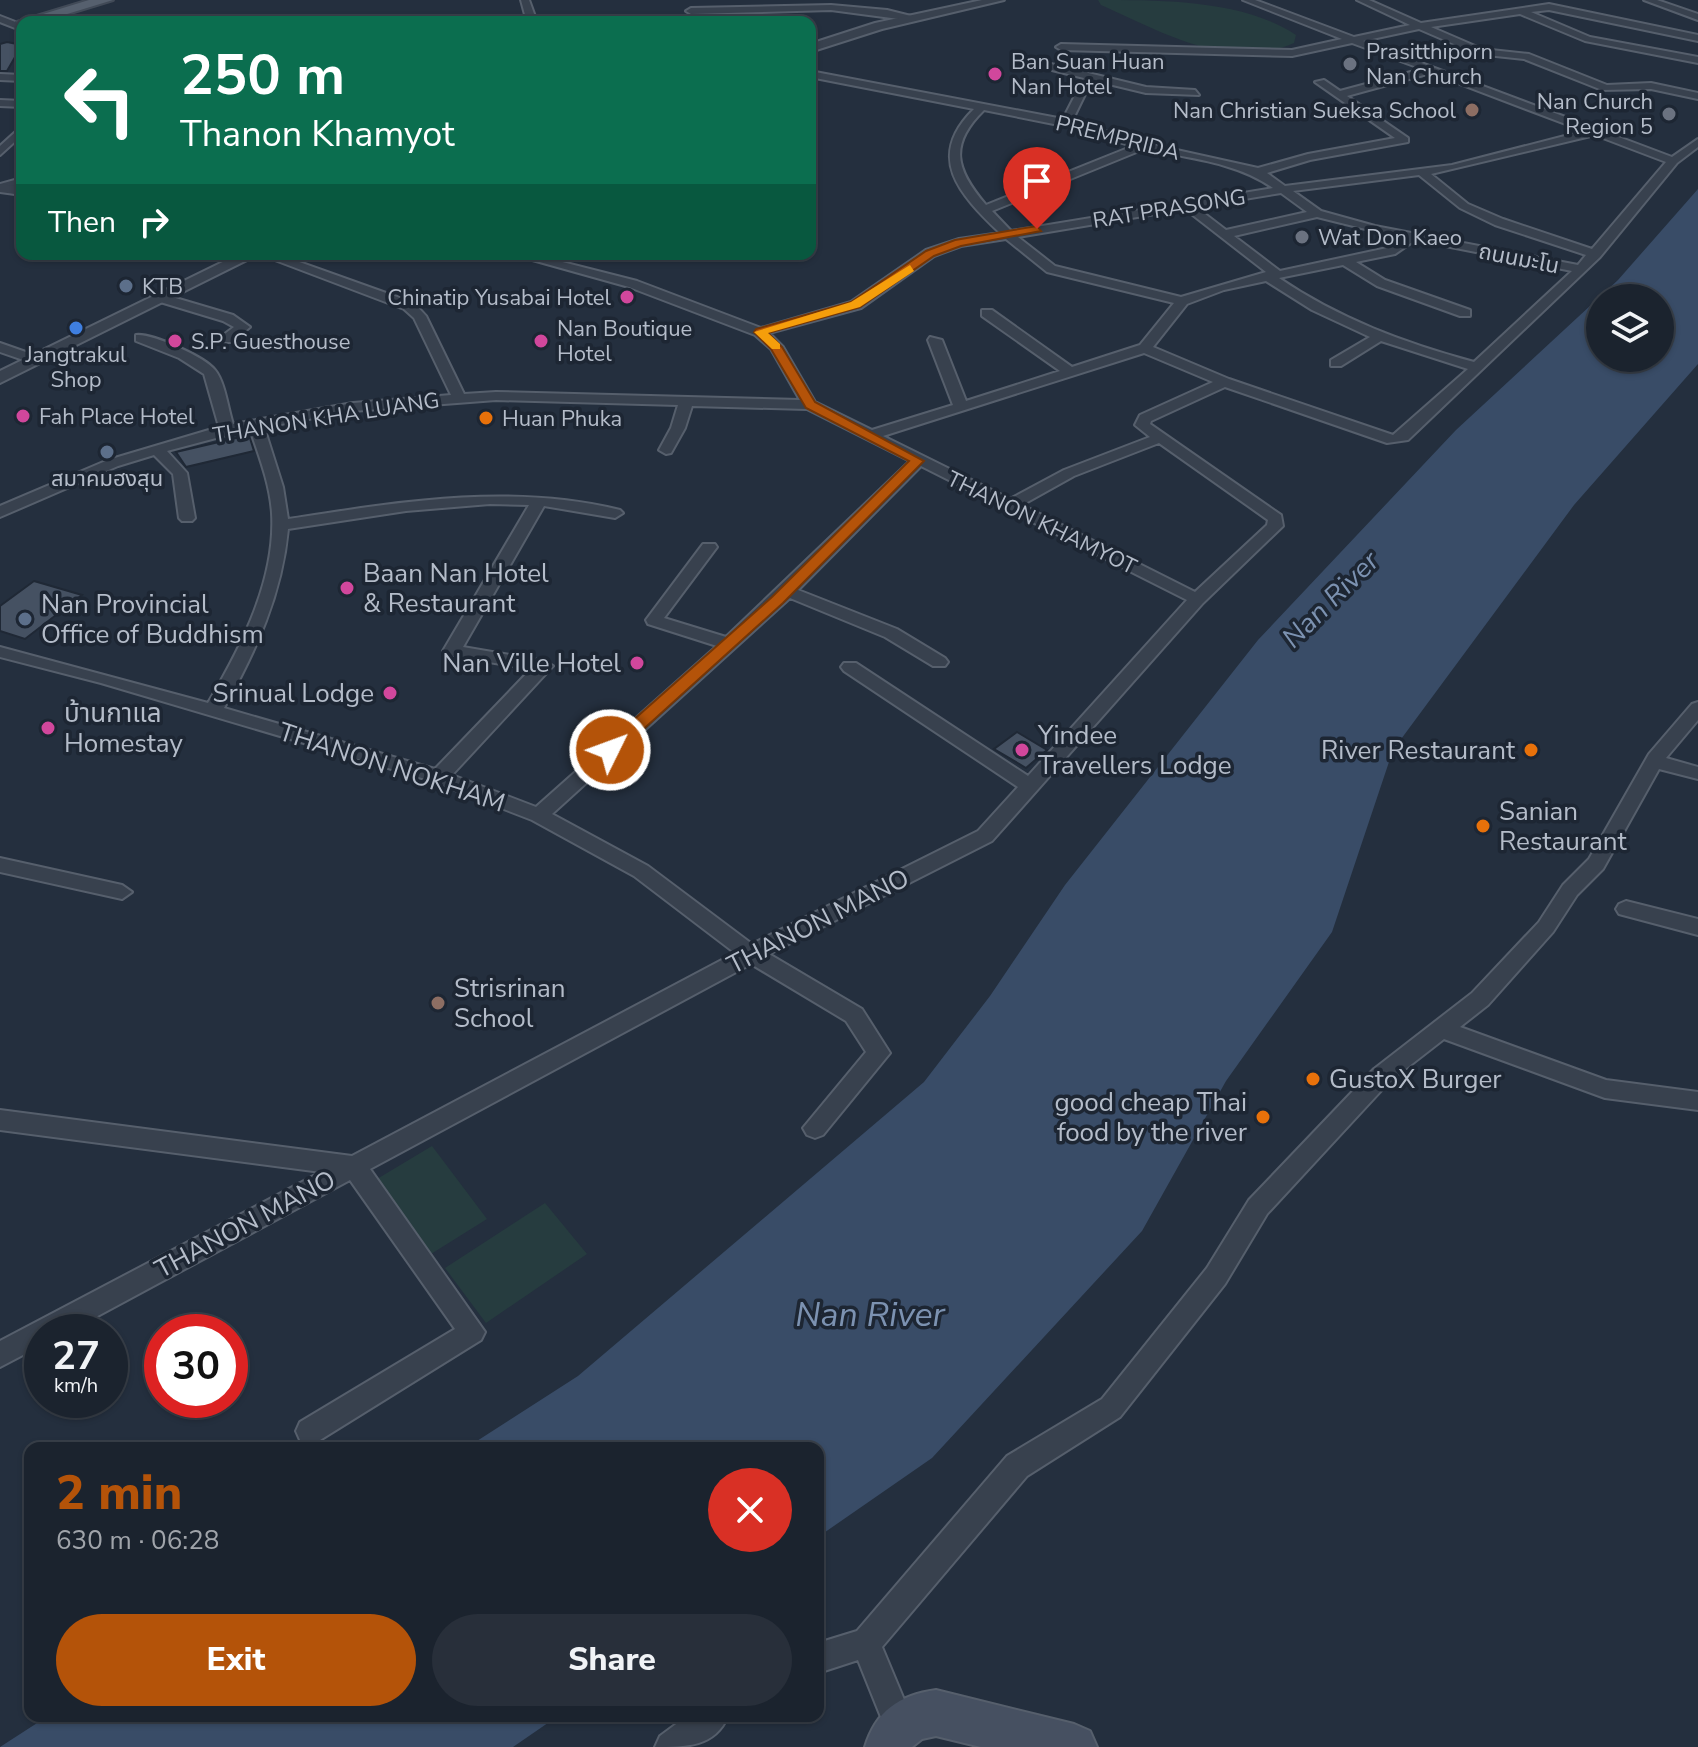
<!DOCTYPE html>
<html lang="en">
<head>
<meta charset="utf-8">
<style>
	body { margin:0; font-family:"Nunito Sans","Noto Sans Thai",sans-serif; background:#282f3a; color:#f1f3f6; height:100vh; display:flex; flex-direction:column; font-size:30px; white-space:nowrap }
	* { box-sizing:border-box; margin:0 }
	p { font-size:26px; color:#a0a4aa }
	.icon { flex:none; width:44px; height:44px; fill:none; stroke:currentColor; stroke-width:2; stroke-linecap:round; stroke-linejoin:round }
	.map { position:relative; flex:1; overflow:hidden }
	.details { position:absolute; left:24px; top:1442px; width:800px; height:280px; display:flex; flex-direction:column; background:#1b232e; border-radius:16px; box-shadow:0 2px 6px #0004,0 0 0 2px #39404a }
	.details>* { flex:none }
	.hud { position:absolute; left:16px; top:16px; width:800px; height:244px; border-radius:16px; box-shadow:0 2px 6px #0004,0 0 0 2px #39404a; background:#0b6e4f; color:#fff; overflow:hidden }
	.controls { position:absolute; left:1586px; top:284px; display:grid; gap:16px }
	.controls a { display:grid; place-items:center; width:88px; height:88px; border-radius:50%; background:#1b232e; box-shadow:0 2px 6px #0004,0 0 0 2px #39404a; font-size:40px }
	.speed { position:absolute; left:24px; top:1314px; display:flex; gap:16px; font-size:40px; font-weight:700; text-align:center }
	.speed>* { display:grid; place-content:center; width:104px; height:104px; border-radius:50%; background:#1b232e; box-shadow:0 2px 6px #0004,0 0 0 2px #39404a; line-height:1 }
	.speed small { font-size:20px; font-weight:400 }
	.speed .limit { border:12px solid #d22; background:#fff; color:#111 }
	.pin { position:absolute; display:grid; place-items:center; width:68px; height:68px; color:#fff; margin:-82px -34px; border-radius:50% 50% 50% 0; rotate:-45deg; box-shadow:0 0 8px #0007 }
	.pin .icon { rotate:45deg }
	.me { position:absolute; width:88px; margin:-44px; rotate:48deg; stroke-linejoin:round; filter:drop-shadow(0 0 6px #0008) }
	.turn { display:flex; align-items:center; gap:28px; height:168px; padding:0 32px; font-size:36px }
	.turn .icon { width:104px; height:104px; stroke-width:2.5 }
	.turn b { display:block; font-size:56px; line-height:68px }
	.then { display:flex; align-items:center; height:76px; padding:0 32px; background:#0003; gap:16px; font-size:30px }
	.round { display:grid; place-items:center; flex:none; width:84px; height:84px; border-radius:42px; background:#282f3a }
	.summary { display:flex; align-items:center; justify-content:space-between; height:136px; padding:0 32px }
	h1 { font-size:48px; font-weight:800; line-height:60px; color:#b45309 }
	.cta { display:flex; gap:16px; margin-top:auto; padding:16px 32px }
	.cta a { flex:1; height:92px; border-radius:48px; background:#b45309; color:#fff; font-size:32px; font-weight:800; line-height:92px; text-align:center }
	.cta a+a { background:#282f3a; color:#f1f3f6 }
	.map>svg:first-child { display:block }
	.green { fill:#263c3f }
	.water { fill:#394c67; fill-rule:evenodd }
	.building { fill:#455162; stroke:#1f2835; stroke-width:2 }
	.lines { fill:none; stroke-linecap:round; stroke-linejoin:round }
	.minor-casing { stroke:#565f6c; stroke-width:4 }
	.tertiary-casing { stroke:#565f6c; stroke-width:4 }
	.secondary-casing { stroke:#565f6c; stroke-width:4 }
	.primary-casing { stroke:#414a57; stroke-width:4 }
	.minor { fill:#38414e; fill-rule:evenodd }
	.tertiary { fill:#38414e; fill-rule:evenodd }
	.secondary { fill:#465061; fill-rule:evenodd }
	.primary { fill:#56606e; fill-rule:evenodd }
	.route { fill:#b45309; stroke:#753606; stroke-width:2 }
	.slow { fill:#f59e0b }
	.worship-dot { fill:#6b7280; stroke:#1d2633; stroke-width:3 }
	.hotel-dot { fill:#d1479c; stroke:#1d2633; stroke-width:3 }
	.education-dot { fill:#8d6e63; stroke:#1d2633; stroke-width:3 }
	.service-dot { fill:#5c6f8a; stroke:#1d2633; stroke-width:3 }
	.shop-dot { fill:#3f7fe0; stroke:#1d2633; stroke-width:3 }
	.food-dot { fill:#e8710a; stroke:#1d2633; stroke-width:3 }
	.labels { text-anchor:middle; stroke-width:7; stroke-linejoin:round; paint-order:stroke }
	.far-poi-label { font-size:22px; fill:#b4bcc9; stroke:#1d2633; text-anchor:start }
	.far-street-label { font-size:22px; fill:#b4bcc9; stroke:#1d2633 }
	.poi-label { font-size:26px; fill:#b4bcc9; stroke:#1d2633; text-anchor:start }
	.street-label { font-size:26px; fill:#b4bcc9; stroke:#1d2633 }
	.water-label { font-size:28px; font-style:italic; fill:#7c92b1; stroke:#1d2633 }
	.near-water-label { font-size:34px; font-style:italic; fill:#7c92b1; stroke:#1d2633 }
</style>
</head>
<body>
<div class="map">
<svg width="1698" height="1747" viewBox="0 0 1698 1747">
	<rect width="100%" height="100%" fill="#242f3e"/>
	<path class="green" d="M1098,0C1164,0 1243,0 1296,35L1294,43C1228,72 1160,31 1101,5Z
		M432,1146L487,1219L431,1254L377,1179Z
		M545,1203L587,1254L486,1323L445,1268Z"/>
	<path class="water" d="M1698,189V364L1574,505L1393,750L1332,932L1226,1081L1142,1231L932,1458L818,1537V1448H466L578,1376L924,1082L990,996L1065,885L1258,640L1456,430L1618,280ZM1600,298H1660V358H1600Z
		M48,1716H558L513,1747H0Z"/>
	<path class="building" d="M7,42L22,45L7,71H0V44Z
		M249,435L254,451L186,467L176,452Z
		M34,581L82,595L25,639L0,631V606Z
		M1017,732L1047,750L1026,768L994,749Z"/>
	<g class="lines">
		<g class="minor-casing">
			<path id="minor" d="M521,0H529L537,22H527Z
				M1243,0H1255L1354,37L1410,25L1357,0H1369L1421,23L1549,4L1698,35V41L1549,10L1531,12L1590,37L1698,57V63L1585,41L1520,14L1431,27L1482,49L1529,54L1607,85L1651,83L1698,93V99L1651,89L1602,90L1524,59L1477,54L1419,29L1363,41L1672,157L1698,139V147L1677,163L1600,257L1408,440L1387,443L1225,387L1151,421L1150,424L1281,515L1283,526L1203,603L992,841L769,954L862,1009L890,1053L823,1135L815,1138L807,1135L803,1128L866,1052L846,1021L751,964L370,1169L485,1332L481,1340L320,1440L310,1444L300,1440L296,1431L300,1422L455,1329L350,1180L68,1332H42V1345L0,1367V1341L321,1172L0,1130V1110L352,1156L735,953L634,876L532,820L432,781L101,683L0,657V647L208,703C241,647 276,580 272,513C270,484 259,456 250,429L167,451L187,473L195,518L192,521H182L179,518L173,474L154,455L118,466L0,517V506L108,460L219,427L204,374L179,358L136,341V335C152,333 205,357 215,370C225,382 228,409 233,424L353,403L451,395L414,318L404,309L259,254H277L414,303L426,316L464,394L496,392L800,400L771,349L755,335L629,287L511,254H531L637,281L761,328L851,302L926,250L959,239L1000,233C959,194 925,157 974,109L810,77V71L1063,119L1084,78L1048,69L1051,64L1146,87L1195,90L1199,95L1146,93L1092,80L1072,121L1145,143L1258,168L1308,154L1395,138L1315,82L1324,80L1340,91L1422,69L1352,43L1292,56L1061,50L1056,47L1061,44L1292,50L1342,39ZM1431,73L1584,131L1452,165L1285,186L1267,173L1310,160L1408,142V138L1347,96ZM984,110L1064,126L1133,146L986,205C956,170 948,145 984,110ZM1595,135L1666,162L1592,249L1503,219L1468,204L1431,174ZM1144,149C1188,158 1236,162 1273,188L1011,231L992,211ZM1419,175L1460,208L1495,225L1586,255L1578,265L1375,226L1321,211L1293,191ZM1281,193L1307,212L1226,230L1196,207ZM1185,209L1266,272L1181,297L1055,266L1018,237ZM1317,217L1402,238L1387,248L1280,271L1234,236ZM1006,239L1047,272L1174,303L1140,345L1072,367L992,310H982V316L1060,371L966,401L942,340L930,337L928,340L953,405L872,430L815,402L783,347L769,333L861,308L934,256L961,246ZM1415,240L1572,271L1474,362C1405,343 1339,319 1279,278L1343,265L1377,286L1460,316H1470V310L1385,280L1356,262L1395,254ZM1266,281L1312,310L1370,337L1331,360V366H1341L1381,341L1468,369L1393,435L1229,379L1153,347L1187,304L1224,290ZM1144,353L1213,382L1140,415L1135,425L1150,437L1064,470L1010,499L883,436ZM496,400L678,405L671,428L659,450L666,454L671,453L685,428L692,406L807,409L910,461L726,637L664,618L717,547L715,544H703L646,620L648,624L717,646L536,807L452,775L553,666L544,661L463,647L544,506L615,518L623,513L620,510C510,483 399,502 288,519L283,487L264,427L353,411ZM1159,443L1268,520L1267,525L1195,592L1022,505L1074,476ZM921,466L1187,600L1028,776L856,663H844L841,667L844,671L1018,787L978,831L752,944L648,866L552,814L790,598L885,637L933,666H945L948,662L945,658L897,629L798,590ZM490,504L529,505L443,651L452,656L531,669L435,769L224,708C256,651 282,594 288,529L406,511Z
				M1644,0H1657L1698,14V20Z
				M831,5L887,10L919,18L914,21L831,10L691,14L686,11L691,8Z
				M0,16L18,23L20,25L15,28L0,22Z
				M0,74L22,75V81L0,80Z
				M0,100L22,101V107L0,106Z
				M22,126V135L0,155V146Z
				M22,178V185L0,191V184Z
				M162,294L233,315L250,327L232,342H222V336L234,327L223,321L157,301V295Z
				M0,343L40,357L42,360L35,364L0,352Z
				M1698,702V720L1666,758L1698,767V779L1659,769L1603,869L1577,895L1553,932L1488,1005L1460,1027L1606,1080L1698,1092V1110L1605,1098L1444,1039L1390,1081L1267,1214L1225,1284L1120,1417L1027,1476L882,1647L915,1726L911,1737L900,1741L889,1737L858,1660L818,1673V1643L857,1631L1007,1456L1102,1399L1207,1268L1249,1200L1374,1069L1472,993L1539,922L1563,885L1589,859L1649,754L1692,704Z
				M0,858L122,885L132,892L122,899L0,872Z
				M1626,901L1698,919V935L1619,914L1616,909L1619,904Z
				M687,1716H728C715,1747 686,1747 655,1747L660,1736Z"/>
		</g>
		<g class="tertiary-casing">
			<path id="tertiary" d="M982,0H1004L882,29L810,52V44L875,23Z
				M0,184L22,187V195L0,192Z
				M239,254H259L0,383V371Z"/>
		</g>
		<g class="secondary-casing">
			<path id="secondary" d="M936,1690L1074,1724L1090,1731L1097,1747H981L936,1736L922,1739L912,1747H865C876,1711 899,1695 936,1690Z"/>
		</g>
		<g class="primary-casing">
			<path id="primary" d="M89,0H113L41,22H22V26L17,22Z"/>
		</g>
		<use href="#minor" class="minor"/>
		<use href="#tertiary" class="tertiary"/>
		<use href="#secondary" class="secondary"/>
		<use href="#primary" class="primary"/>
	</g>
	<path class="route" d="M1037,226L1041,231L961,246L934,256L860,307L768,333L782,347L815,402L924,461L783,603L616,754H604V746L772,597L909,461L806,408L771,349L754,332L756,329L851,302L926,251L955,240Z"/>
	<path class="slow" d="M910,265L914,271L860,307L768,333L780,344V349H772L754,332L851,302Z"/>
	<g class="worship-dot">
		<circle cx="1350" cy="64" r="8"/>
		<circle cx="1669" cy="114" r="8"/>
		<circle cx="1302" cy="237" r="8"/>
	</g>
	<g class="hotel-dot">
		<circle cx="995" cy="74" r="8"/>
		<circle cx="627" cy="297" r="8"/>
		<circle cx="175" cy="341" r="8"/>
		<circle cx="541" cy="341" r="8"/>
		<circle cx="23" cy="416" r="8"/>
		<circle cx="347" cy="588" r="8"/>
		<circle cx="637" cy="663" r="8"/>
		<circle cx="390" cy="693" r="8"/>
		<circle cx="48" cy="728" r="8"/>
		<circle cx="1022" cy="750" r="8"/>
	</g>
	<g class="education-dot">
		<circle cx="1472" cy="110" r="8"/>
		<circle cx="438" cy="1003" r="8"/>
	</g>
	<g class="service-dot">
		<circle cx="126" cy="286" r="8"/>
		<circle cx="107" cy="452" r="8"/>
		<circle cx="25" cy="619" r="8"/>
	</g>
	<circle class="shop-dot" cx="76" cy="328" r="8"/>
	<g class="food-dot">
		<circle cx="486" cy="418" r="8"/>
		<circle cx="1531" cy="750" r="8"/>
		<circle cx="1483" cy="826" r="8"/>
		<circle cx="1313" cy="1079" r="8"/>
		<circle cx="1263" cy="1117" r="8"/>
	</g>
	<g class="labels">
		<g class="far-poi-label">
			<text x="1366" y="59">Prasitthiporn<tspan x="1366" dy="25">Nan Church</tspan></text>
			<text x="1011" y="69">Ban Suan Huan<tspan x="1011" dy="25">Nan Hotel</tspan></text>
			<text x="1653" y="109" text-anchor="end">Nan Church<tspan x="1653" dy="25">Region 5</tspan></text>
			<text x="1456" y="118" text-anchor="end">Nan Christian Sueksa School</text>
			<text x="1318" y="245">Wat Don Kaeo</text>
			<text x="142" y="294">KTB</text>
			<text x="611" y="305" text-anchor="end">Chinatip Yusabai Hotel</text>
			<text x="557" y="336">Nan Boutique<tspan x="557" dy="25">Hotel</tspan></text>
			<text x="191" y="349">S.P. Guesthouse</text>
			<text x="76" y="362" text-anchor="middle">Jangtrakul<tspan x="76" dy="25">Shop</tspan></text>
			<text x="39" y="424">Fah Place Hotel</text>
			<text x="502" y="426">Huan Phuka</text>
			<text x="107" y="486" text-anchor="middle">สมาคมฮงสุน</text>
		</g>
		<g class="far-street-label">
			<text transform="translate(1118 137) rotate(14)" y="8">PREMPRIDA</text>
			<text transform="translate(1169 208) rotate(-9)" y="8">RAT PRASONG</text>
			<text transform="translate(1519 258) rotate(11)" y="8">ถนนมะโน</text>
			<text transform="translate(326 417) rotate(-9)" y="8">THANON KHA LUANG</text>
			<text transform="translate(1042 522) rotate(26)" y="8">THANON KHAMYOT</text>
		</g>
		<g class="poi-label">
			<text x="363" y="582">Baan Nan Hotel<tspan x="363" dy="30">&amp; Restaurant</tspan></text>
			<text x="41" y="613">Nan Provincial<tspan x="41" dy="30">Office of Buddhism</tspan></text>
			<text x="621" y="672" text-anchor="end">Nan Ville Hotel</text>
			<text x="374" y="702" text-anchor="end">Srinual Lodge</text>
			<text x="64" y="722">บ้านกาแล<tspan x="64" dy="30">Homestay</tspan></text>
			<text x="1038" y="744">Yindee<tspan x="1038" dy="30">Travellers Lodge</tspan></text>
			<text x="1515" y="759" text-anchor="end">River Restaurant</text>
			<text x="1499" y="820">Sanian<tspan x="1499" dy="30">Restaurant</tspan></text>
			<text x="454" y="997">Strisrinan<tspan x="454" dy="30">School</tspan></text>
			<text x="1329" y="1088">GustoX Burger</text>
			<text x="1247" y="1111" text-anchor="end">good cheap Thai<tspan x="1247" dy="30">food by the river</tspan></text>
		</g>
		<g class="street-label">
			<text transform="translate(392 767) rotate(18)" y="9">THANON NOKHAM</text>
			<text transform="translate(818 921) rotate(-27)" y="9">THANON MANO</text>
			<text transform="translate(245 1224) rotate(-28)" y="9">THANON MANO</text>
		</g>
		<g class="water-label">
			<text transform="translate(1330 599) rotate(-45)" y="10">Nan River</text>
		</g>
		<g class="near-water-label">
			<text x="870" y="1326">Nan River</text>
		</g>
	</g>
</svg>
<div class="controls">
<a><svg class="icon" aria-label="layers" viewBox="0 0 24 24"><path d="M12 4l9 5-9 5-9-5zM3 14l9 5 9-5"/></svg></a>
</div>
<div class="speed"><div>27<small>km/h</small></div><div class="limit">30</div></div>
<div class="pin" style="left:1037px;top:229px;background:#d93025"><svg class="icon" aria-label="arrive" viewBox="0 0 24 24"><path d="M6 21V4h12l-3 4 3 4H6"/></svg></div>
<svg class="me" style="left:610px;top:750px" viewBox="-20 -20 40 40"><circle r="17" fill="#b45309" stroke="#fff" stroke-width="3"/><path d="M0-11L8 9 0 5-8 9z" fill="#fff"/></svg>
<div class="hud">
<div class="turn"><svg class="icon" aria-label="left" viewBox="0 0 24 24"><path d="M17 20v-9H6M10 6l-5 5 5 5"/></svg><div><b>250 m</b>Thanon Khamyot</div></div>
<div class="then">Then<svg class="icon" aria-label="right" viewBox="0 0 24 24"><path d="M7 20v-9h11M14 6l5 5-5 5"/></svg></div>
</div>
<section class="details">
<div class="summary"><div><h1>2 min</h1><p>630 m · 06:28</p></div><a class="round" style="background:#d93025;color:#fff"><svg class="icon" aria-label="close" viewBox="0 0 24 24"><path d="M6 6l12 12M18 6L6 18"/></svg></a></div>
<div class="cta"><a>Exit</a><a>Share</a></div>
</section>
</div>
</body>
</html>
